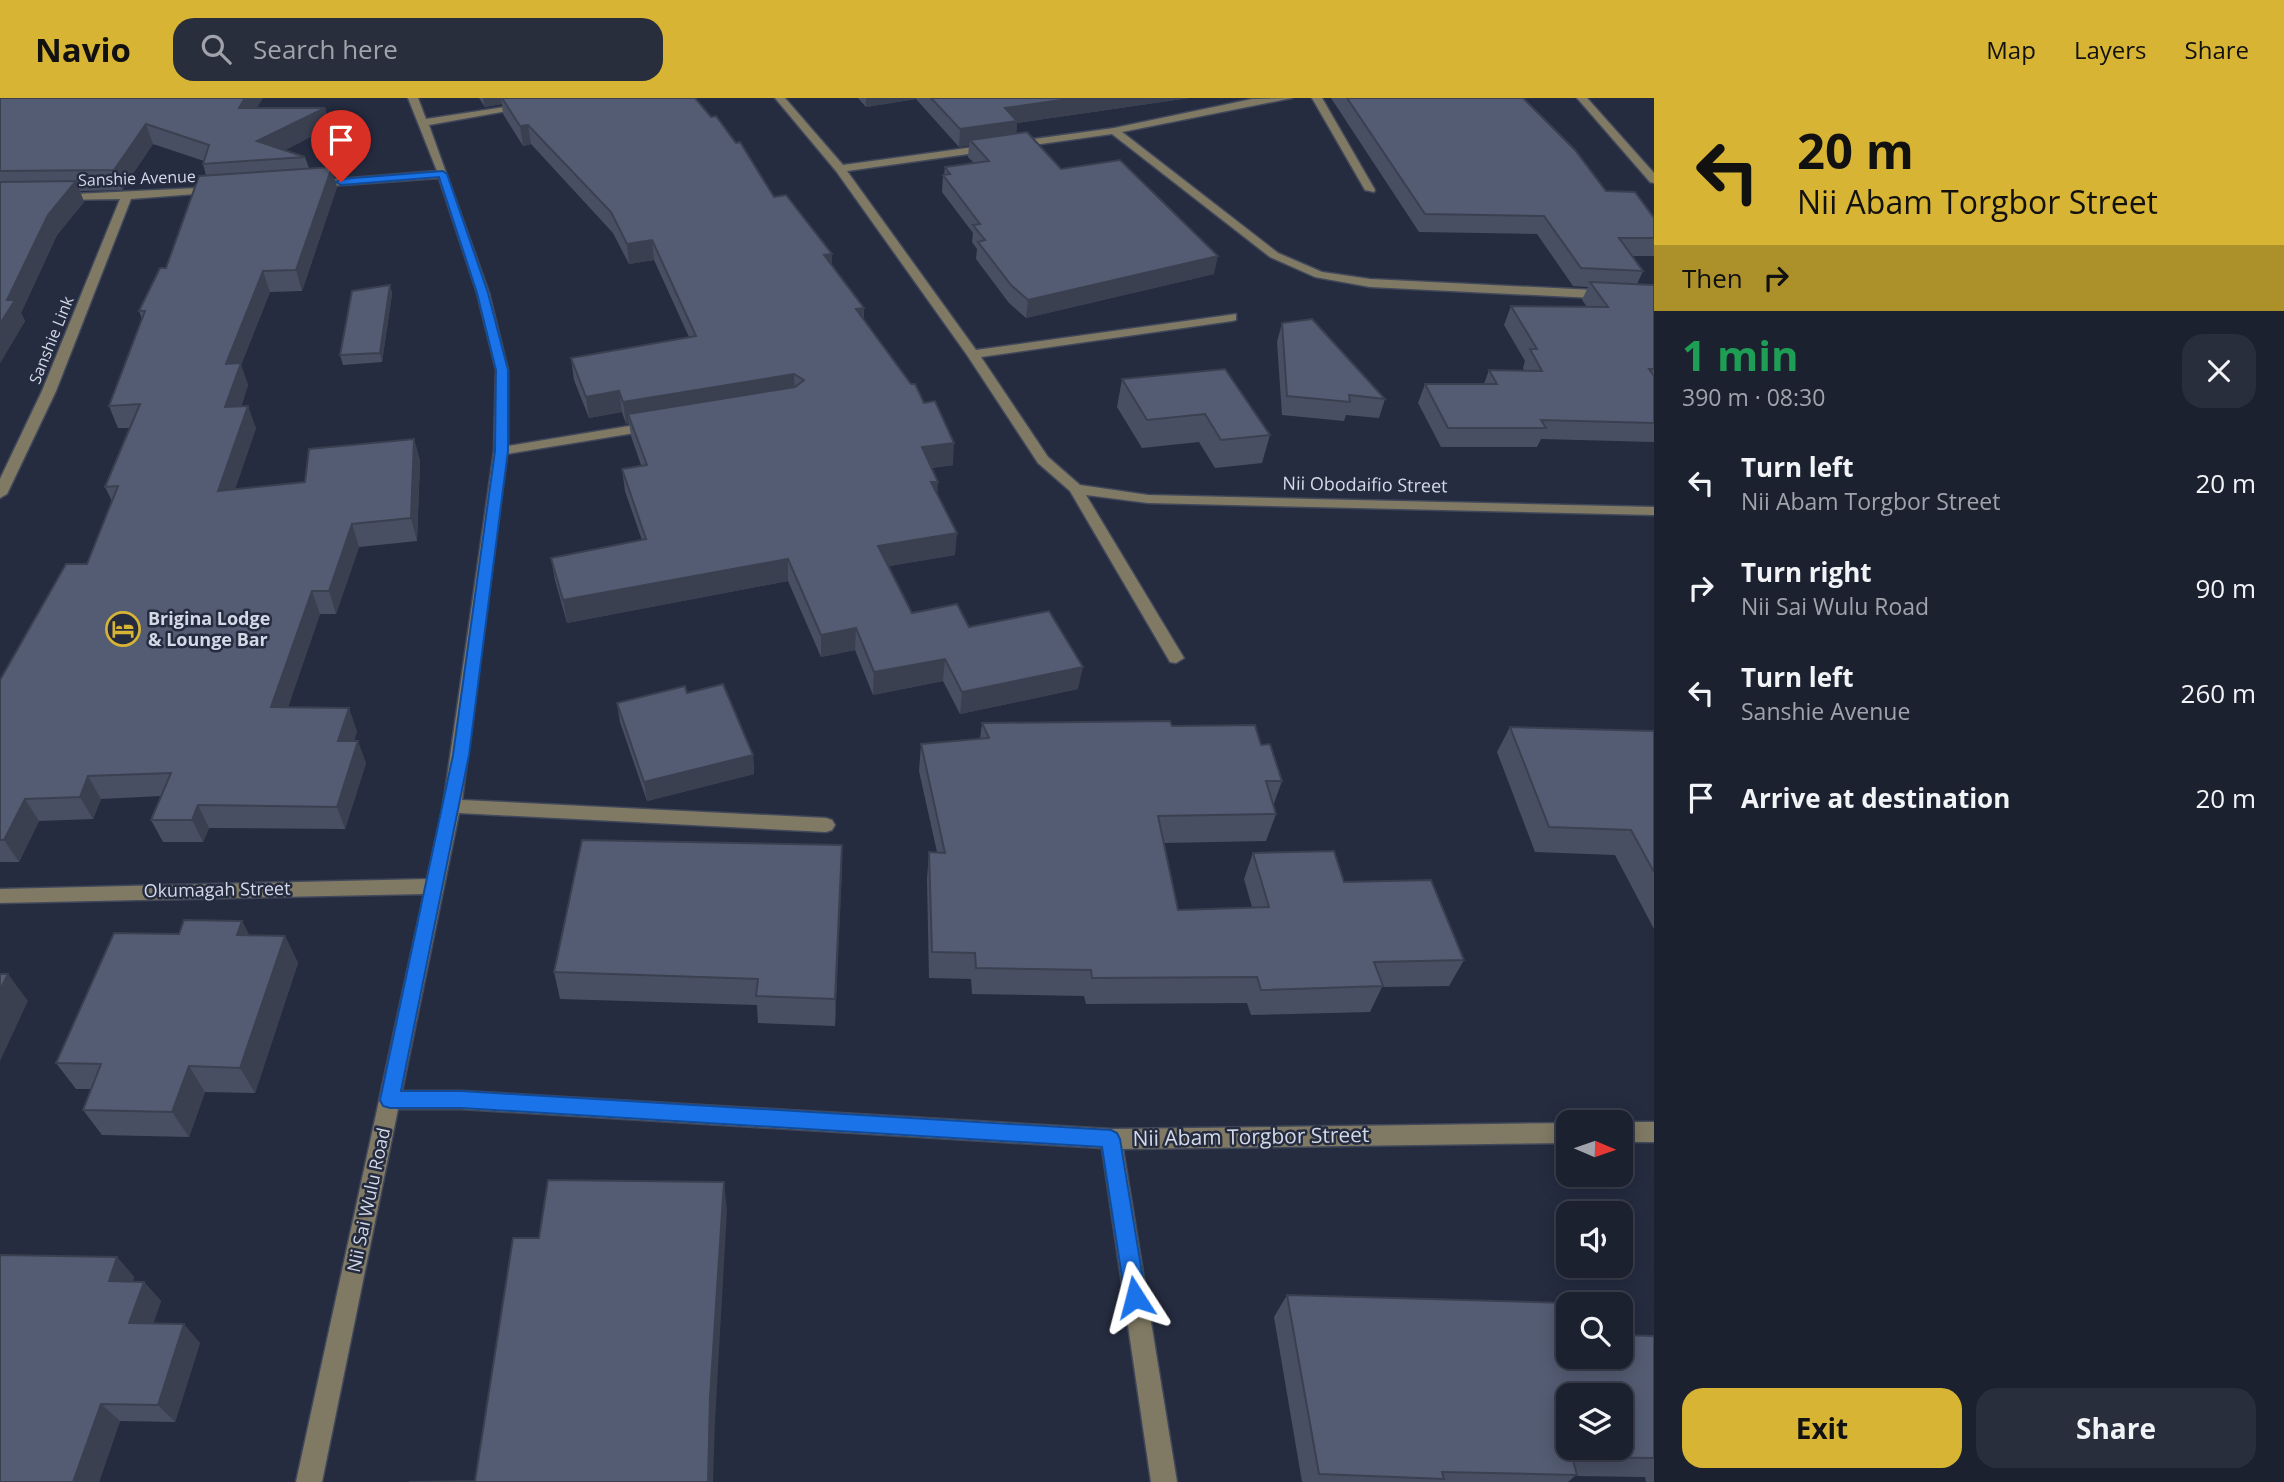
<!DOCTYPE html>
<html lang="en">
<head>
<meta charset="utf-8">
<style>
	body { margin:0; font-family:"Open Sans",sans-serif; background:#292e3c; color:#f1f3f6; height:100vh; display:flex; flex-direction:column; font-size:26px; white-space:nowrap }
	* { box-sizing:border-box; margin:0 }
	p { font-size:23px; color:#a0a3ab }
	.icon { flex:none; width:38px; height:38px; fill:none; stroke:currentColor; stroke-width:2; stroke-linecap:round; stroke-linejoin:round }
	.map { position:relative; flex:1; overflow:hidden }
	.details { display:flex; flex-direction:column; background:#1c2130; width:630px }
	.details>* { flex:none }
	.hud { background:#d8b434; color:#111; overflow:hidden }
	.needle { width:46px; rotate:92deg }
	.controls { position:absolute; left:1556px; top:1012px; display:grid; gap:14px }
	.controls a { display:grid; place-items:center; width:77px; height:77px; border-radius:14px; background:#1c2130; box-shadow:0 4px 18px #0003,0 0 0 2px #3a3e4c; font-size:35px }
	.pin { position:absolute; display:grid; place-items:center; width:60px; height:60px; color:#fff; margin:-72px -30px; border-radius:50% 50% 50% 0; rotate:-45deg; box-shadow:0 0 7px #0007 }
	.pin .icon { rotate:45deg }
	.me { position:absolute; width:77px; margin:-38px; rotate:351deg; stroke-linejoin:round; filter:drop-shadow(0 0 5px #0008) }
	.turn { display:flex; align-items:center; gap:24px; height:147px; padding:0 28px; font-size:32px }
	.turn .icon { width:91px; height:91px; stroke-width:2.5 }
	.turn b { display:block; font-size:49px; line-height:60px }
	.then { display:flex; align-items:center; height:66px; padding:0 28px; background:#0003; gap:14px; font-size:26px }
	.round { display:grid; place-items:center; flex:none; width:74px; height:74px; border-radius:21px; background:#292e3c }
	.head { display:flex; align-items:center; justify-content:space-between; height:119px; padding:0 28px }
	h1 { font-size:42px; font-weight:700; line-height:52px; color:#1e9e55 }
	.cta { display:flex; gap:14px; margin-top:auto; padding:14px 28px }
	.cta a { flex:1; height:80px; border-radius:21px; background:#d8b434; color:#111; font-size:28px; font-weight:700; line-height:80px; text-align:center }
	.cta a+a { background:#292e3c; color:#f1f3f6 }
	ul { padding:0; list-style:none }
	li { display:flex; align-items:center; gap:21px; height:105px; padding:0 28px }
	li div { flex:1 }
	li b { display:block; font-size:26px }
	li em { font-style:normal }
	header { display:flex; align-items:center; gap:42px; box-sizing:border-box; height:98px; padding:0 35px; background:#d8b434; color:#111 }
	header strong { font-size:33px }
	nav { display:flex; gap:38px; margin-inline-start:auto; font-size:24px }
	.search { width:490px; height:63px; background:#292e3c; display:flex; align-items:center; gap:18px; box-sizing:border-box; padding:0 24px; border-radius:21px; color:#a0a3ab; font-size:26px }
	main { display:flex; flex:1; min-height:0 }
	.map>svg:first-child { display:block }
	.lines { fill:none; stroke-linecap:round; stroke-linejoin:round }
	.minor-casing { stroke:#41485b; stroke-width:3 }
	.minor { fill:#807963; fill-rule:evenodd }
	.wall { fill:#484f63 }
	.shaded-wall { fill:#3b4050 }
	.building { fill:#545c73; stroke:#3b4050; stroke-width:2; fill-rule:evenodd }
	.route { fill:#1a73e8; stroke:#114b97; stroke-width:2 }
	.labels { text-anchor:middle; stroke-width:5; stroke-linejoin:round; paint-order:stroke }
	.far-street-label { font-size:16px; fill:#d4d9e7; stroke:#252c40 }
	.street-label { font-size:18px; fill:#d4d9e7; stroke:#252c40 }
	.poi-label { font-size:18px; font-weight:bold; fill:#d4d9e7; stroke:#252c40; text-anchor:start }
	.near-street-label { font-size:21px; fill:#d4d9e7; stroke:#252c40 }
</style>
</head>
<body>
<header>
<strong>Navio</strong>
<div class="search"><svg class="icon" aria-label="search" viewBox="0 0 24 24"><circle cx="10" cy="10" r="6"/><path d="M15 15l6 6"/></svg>Search here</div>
<nav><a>Map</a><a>Layers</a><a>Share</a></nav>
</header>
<main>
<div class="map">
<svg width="1654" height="1384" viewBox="0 0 1654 1384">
	<rect width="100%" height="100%" fill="#252c40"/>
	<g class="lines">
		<g class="minor-casing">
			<path id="minor" d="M408,0H418L426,21L525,6L530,9L429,27L489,195L508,272V348L653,324L660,328L653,332L507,356L462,702L826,720L832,722L835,727L832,732L826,734L459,715L402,993H461L1111,1031L1568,1025V1045L1123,1051L1177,1384H1151L1102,1050L461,1011H398L322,1384H296L424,796L0,805V791L427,781L443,708L494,353L496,272L477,195L439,80L315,89L310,86L315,83L437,73Z
				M775,0H785L843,67L1114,30L1252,1L1292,0L1122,34L1278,155L1322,174L1370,181L1654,195V203L1370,189L1315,179L1270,159L1112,36L847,73L976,252L1236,216V222L1232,223L981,259L1048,359L1080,387L1148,397L1654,409V417L1148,405L1086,397L1184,560L1176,565L1170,564L1070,393L1038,365L967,257L836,73Z
				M1312,0H1322L1375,92L1374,94L1365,92Z
				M1577,0H1587L1654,75V85L1650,84Z
				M217,89L222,92L221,94L131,101L56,293L7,396L0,400V381L42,293L120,101L59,102L55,101V97Z
				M1620,1024H1654V1044H1620Z"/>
		</g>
		<use href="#minor" class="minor"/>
	</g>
	<path class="wall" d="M0,0L257,10H325L330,29L285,52L305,59L309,70L337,89L302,193L270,194L241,267L248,287L241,309L256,330L235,391L305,384L414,341L420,363L417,443L359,449L336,516H320L288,609L357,633L354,643L366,665L345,731L209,730L203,744H163L151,722L161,698L101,701L93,721L39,723L19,764H0V582L87,466L112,403L105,389L130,330H118L109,308L142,221L139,213L166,170L206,77L203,66L204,63L153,46L122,92L80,93L84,104L57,137L21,215L25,223L0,265Z
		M479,0H695L774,99L832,167L864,210V222L953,367L932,370L937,396L955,457L889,468L912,515L969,529L1078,591L960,616L943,583L873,597L855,552L821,559L788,483L567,525L555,482L551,460L642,442L625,393L622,371L641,367L631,338L629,325L626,326L622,314L589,320L574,282L571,260L689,239L654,162L629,166L613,135L531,46L523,48L503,16L502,6L485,9Z
		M858,0H1189L1017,25L1016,35L1061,71L1214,176L1026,220L1009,205L976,161L977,151L972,144L973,135L942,94L943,77H944L945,69L974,65L968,59L969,47L959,49L916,1L866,9Z
		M1331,0H1525L1524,1L1606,93L1654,120V158H1633L1643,173L1637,186L1654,188V344L1541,341L1537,349H1441L1418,305L1425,286H1484L1489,272L1524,273L1523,270L1525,263L1504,227L1511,208L1587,209L1582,202L1588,189L1573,188L1537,136L1419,134Z
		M390,187L392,196L382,264L343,267L340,257Z
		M1282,225L1385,301L1379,320L1346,317L1344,323L1282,317L1277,244Z
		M1122,281L1270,337L1262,365L1215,370L1199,344L1142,350L1117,309Z
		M687,595L753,657L754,676L647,703L620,624L617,605Z
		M982,625L1172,628L1261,647L1282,683L1273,708L1276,716L1266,743L1164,745L1178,812L1252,809L1244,781L1253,755L1344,784L1464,862L1449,888L1382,889L1370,914L1251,917L1247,905L1086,906L1084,898L972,896L971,881L929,880L927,781L929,754H937L919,673L921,646L980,641Z
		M1510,629L1654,633V831L1615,757L1535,754L1497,654Z
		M842,747L835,928L758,925L757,907L560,901L554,874Z
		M242,823L249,837L285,838L298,865L255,995L205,994L189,1039L102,1037L83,1012L91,991H76L56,965L179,836Z
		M117,1159L134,1179L133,1183L144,1184L161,1203L153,1226L200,1245L175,1324L120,1323L99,1384H0Z
		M1287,1197L1568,1258L1654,1238V1384H1646L1645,1379L1575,1378L1568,1384H1302L1274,1219Z"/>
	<path class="shaded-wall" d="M245,0H263L245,30L239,10Z
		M483,0H501L502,6L485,9Z
		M866,0H916V1L866,9Z
		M1075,0H1189L1017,25L1016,41L970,42L969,47L959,49L960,31L1005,10Z
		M325,10L330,29L266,62L257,43Z
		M146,26L153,46L122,92L114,72Z
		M528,27L531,46L523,48L520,28Z
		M332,69L337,89L302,193L296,172Z
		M76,83L84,104L57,137L21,215L25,223L0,265V226L7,202L48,117Z
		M652,142L654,162L629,166L627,146Z
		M832,156V176L824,157Z
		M1218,158L1214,176L1026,220L1028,202Z
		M263,173L270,194L241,267L248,287L233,331L225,309L226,266Z
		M390,187L392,196L382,264L380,255Z
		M864,210L863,231L856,211Z
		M794,276L795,297L628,316L629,325L626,326L623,304Z
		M619,293L622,314L589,320L586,299Z
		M248,308L256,330L227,415L218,393Z
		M414,341L420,363L417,443L411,420Z
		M954,345L953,367L921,371L922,349Z
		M931,384H938L937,406Z
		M352,426L359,449L336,516L329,493Z
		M957,435L955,457L878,470V448Z
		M788,461V483L567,525L563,502Z
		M312,493L320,516L280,632L271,609Z
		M856,530L855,552L821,559V537Z
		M945,561L943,583L873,597L874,574Z
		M1083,569L1078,591L960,616L962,594Z
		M349,610L357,633L347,665L338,643Z
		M358,643L366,665L345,731L337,709Z
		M753,657L754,676L647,703L644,684Z
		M88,678L101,701L93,721L80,699Z
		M25,701L39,723L19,764L4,742Z
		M198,707L209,730L203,744L192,722Z
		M842,747V775L835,928V901Z
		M242,823L256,850L237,837Z
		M285,838L298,865L255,995L240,970Z
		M8,876L28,903L0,963V892Z
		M189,968L205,994L189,1039L172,1014Z
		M724,1084L727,1112L715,1323L713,1384H708L710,1299Z
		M117,1159L134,1179L127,1202L109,1183Z
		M144,1184L161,1203L147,1244L129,1225Z
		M184,1226L200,1245L175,1324L158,1307Z
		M101,1306L120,1323L99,1384H73Z"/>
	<path class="building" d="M0,0H245L239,10H325L257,43L305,59L203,66L209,47L146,26L114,72L0,73Z
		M502,0H695L711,19L716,18L736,45L740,44L774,99L786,97L832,156L824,157L864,210L856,211L911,286H915L924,305L935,303L954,345L922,349L938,384H931L957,435L878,448L912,515L957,506L969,529L1049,513L1083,569L962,594L945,561L874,574L856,530L821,537L788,461L563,502L551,460L646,441L622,371L647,367L628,316L795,289L804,282L794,276L623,304L619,293L586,299L571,260L696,238L652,142L627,146L611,114L528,27L520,28Z
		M931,0H1075L1005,10L1017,23L960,31Z
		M1347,0H1523L1575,52L1606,93L1635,94L1654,120V140H1619L1643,173L1581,170L1544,118L1425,116Z
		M1027,34L1061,71L1120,62L1218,158L1028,202L1011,187L978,144L985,142L973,127L980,126L943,77L950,76L945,69L989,63L970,42Z
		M332,69L296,172L263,173L226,266L241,265L225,309L248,308L218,393L305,384L309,351L414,341L411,420L352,426L329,493H312L271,609L349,610L338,643H358L337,709L198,707L192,722H151L171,675L88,678L80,699L25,701L4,742H0V582L66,466H87L118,388L105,389L140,306L109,308L145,213H139L160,170H166L199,78Z
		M76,83L48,117L7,202H15L0,226V84Z
		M1590,184L1653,187L1654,188V271H1649L1654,278V325L1541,322L1546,330H1448L1425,286H1497L1489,272L1542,273L1530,251H1537L1511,208L1608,209Z
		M390,187L380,255L340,257L352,193Z
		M1312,221L1385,301L1349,297L1350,304L1287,298L1282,225Z
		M1225,271L1270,337L1221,342L1205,316L1147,322L1122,281Z
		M723,586L753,657L644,684L617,605L685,588L687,595Z
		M1170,623L1172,628L1255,627L1261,647L1270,646L1282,683H1266L1276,716L1158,718L1178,812L1269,809L1253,755L1334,753L1344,784L1431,782L1464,862L1374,864L1383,888L1261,892L1257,879L1092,880L1091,872L976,870L975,855L932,854L929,754L945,755L921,646L989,640L982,625Z
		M1510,629L1654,633V774L1631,732L1549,729Z
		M582,742L842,747L835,901L756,898L758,881L554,874Z
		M184,822L242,823L237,837L285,838L240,970L189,968L172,1014L83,1012L101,966L56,965L114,835L179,836Z
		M0,876H8L0,892Z
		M548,1082L724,1084L710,1299L708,1384H409L475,1383L513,1140H539Z
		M0,1157L117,1159L109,1183L144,1184L129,1225L184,1226L158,1307L101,1306L73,1384H0Z
		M1287,1197L1568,1205V1258H1620V1237L1654,1238V1360L1572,1359L1577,1377L1442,1374L1444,1381L1319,1376ZM1568,1297H1620V1349H1568Z"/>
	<path class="route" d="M443,73L447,76L488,195L508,272V353L469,657L401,993H461L1111,1032L1117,1035L1120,1041L1146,1199L1143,1207L1135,1210L1128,1207L1125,1199L1102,1049L461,1010H390L383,1008L380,1002L453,657L495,353L496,272L477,195L439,79L341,87L336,84L341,81Z"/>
	<defs>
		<g id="hotel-ring" transform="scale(1.75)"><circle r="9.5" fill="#252c40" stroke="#d8b434" stroke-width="1.5"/><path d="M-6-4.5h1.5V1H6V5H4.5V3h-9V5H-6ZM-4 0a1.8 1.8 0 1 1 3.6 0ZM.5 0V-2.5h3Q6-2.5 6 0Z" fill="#d8b434"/></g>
	</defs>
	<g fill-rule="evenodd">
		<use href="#hotel-ring" x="123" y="531"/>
	</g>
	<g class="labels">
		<g class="far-street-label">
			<text transform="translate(137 80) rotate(-2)" y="6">Sanshie Avenue</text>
			<text transform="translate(51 242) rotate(-68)" y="6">Sanshie Link</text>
		</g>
		<g class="street-label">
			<text transform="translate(1365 387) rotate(1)" y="6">Nii Obodaifio Street</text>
			<text transform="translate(217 792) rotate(-1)" y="6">Okumagah Street</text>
			<text transform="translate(369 1102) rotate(-78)" y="6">Nii Sai Wulu Road</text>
		</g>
		<g class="poi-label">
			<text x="148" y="527">Brigina Lodge<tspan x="148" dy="21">&amp; Lounge Bar</tspan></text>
		</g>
		<g class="near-street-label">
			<text transform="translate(1251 1039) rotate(-1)" y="7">Nii Abam Torgbor Street</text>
		</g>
	</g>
</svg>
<div class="controls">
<a><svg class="needle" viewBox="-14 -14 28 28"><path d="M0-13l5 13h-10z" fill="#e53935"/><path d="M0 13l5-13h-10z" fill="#a0a3ab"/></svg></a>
<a><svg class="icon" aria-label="sound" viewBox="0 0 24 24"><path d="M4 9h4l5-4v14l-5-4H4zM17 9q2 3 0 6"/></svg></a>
<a><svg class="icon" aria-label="search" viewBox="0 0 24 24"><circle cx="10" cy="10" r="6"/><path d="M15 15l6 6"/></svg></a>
<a><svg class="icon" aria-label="layers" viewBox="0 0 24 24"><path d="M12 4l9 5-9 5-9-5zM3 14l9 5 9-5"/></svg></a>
</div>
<div class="pin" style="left:341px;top:84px;background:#d93025"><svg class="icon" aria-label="arrive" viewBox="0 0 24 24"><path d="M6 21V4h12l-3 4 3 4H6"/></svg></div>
<svg class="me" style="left:1135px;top:1199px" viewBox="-20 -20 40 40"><path d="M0-17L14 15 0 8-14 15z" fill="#1a73e8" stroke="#fff" stroke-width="4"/></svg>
</div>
<section class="details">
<div class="hud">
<div class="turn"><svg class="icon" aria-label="left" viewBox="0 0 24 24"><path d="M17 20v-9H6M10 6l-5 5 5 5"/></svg><div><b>20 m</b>Nii Abam Torgbor Street</div></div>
<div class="then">Then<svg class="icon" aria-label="right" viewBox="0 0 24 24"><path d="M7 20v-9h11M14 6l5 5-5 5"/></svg></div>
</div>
<div class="head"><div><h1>1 min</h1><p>390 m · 08:30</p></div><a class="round"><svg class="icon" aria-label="close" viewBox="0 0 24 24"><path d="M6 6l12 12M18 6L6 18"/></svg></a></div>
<ul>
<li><svg class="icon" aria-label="left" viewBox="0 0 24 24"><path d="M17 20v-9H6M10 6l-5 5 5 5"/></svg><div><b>Turn left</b><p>Nii Abam Torgbor Street</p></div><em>20 m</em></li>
<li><svg class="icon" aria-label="right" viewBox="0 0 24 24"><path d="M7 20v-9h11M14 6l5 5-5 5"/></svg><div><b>Turn right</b><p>Nii Sai Wulu Road</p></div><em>90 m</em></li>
<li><svg class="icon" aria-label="left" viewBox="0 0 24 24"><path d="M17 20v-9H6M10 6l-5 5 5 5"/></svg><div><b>Turn left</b><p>Sanshie Avenue</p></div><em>260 m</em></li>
<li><svg class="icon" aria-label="arrive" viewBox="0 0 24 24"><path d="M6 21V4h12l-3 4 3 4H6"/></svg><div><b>Arrive at destination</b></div><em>20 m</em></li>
</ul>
<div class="cta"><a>Exit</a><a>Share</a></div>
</section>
</main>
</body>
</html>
